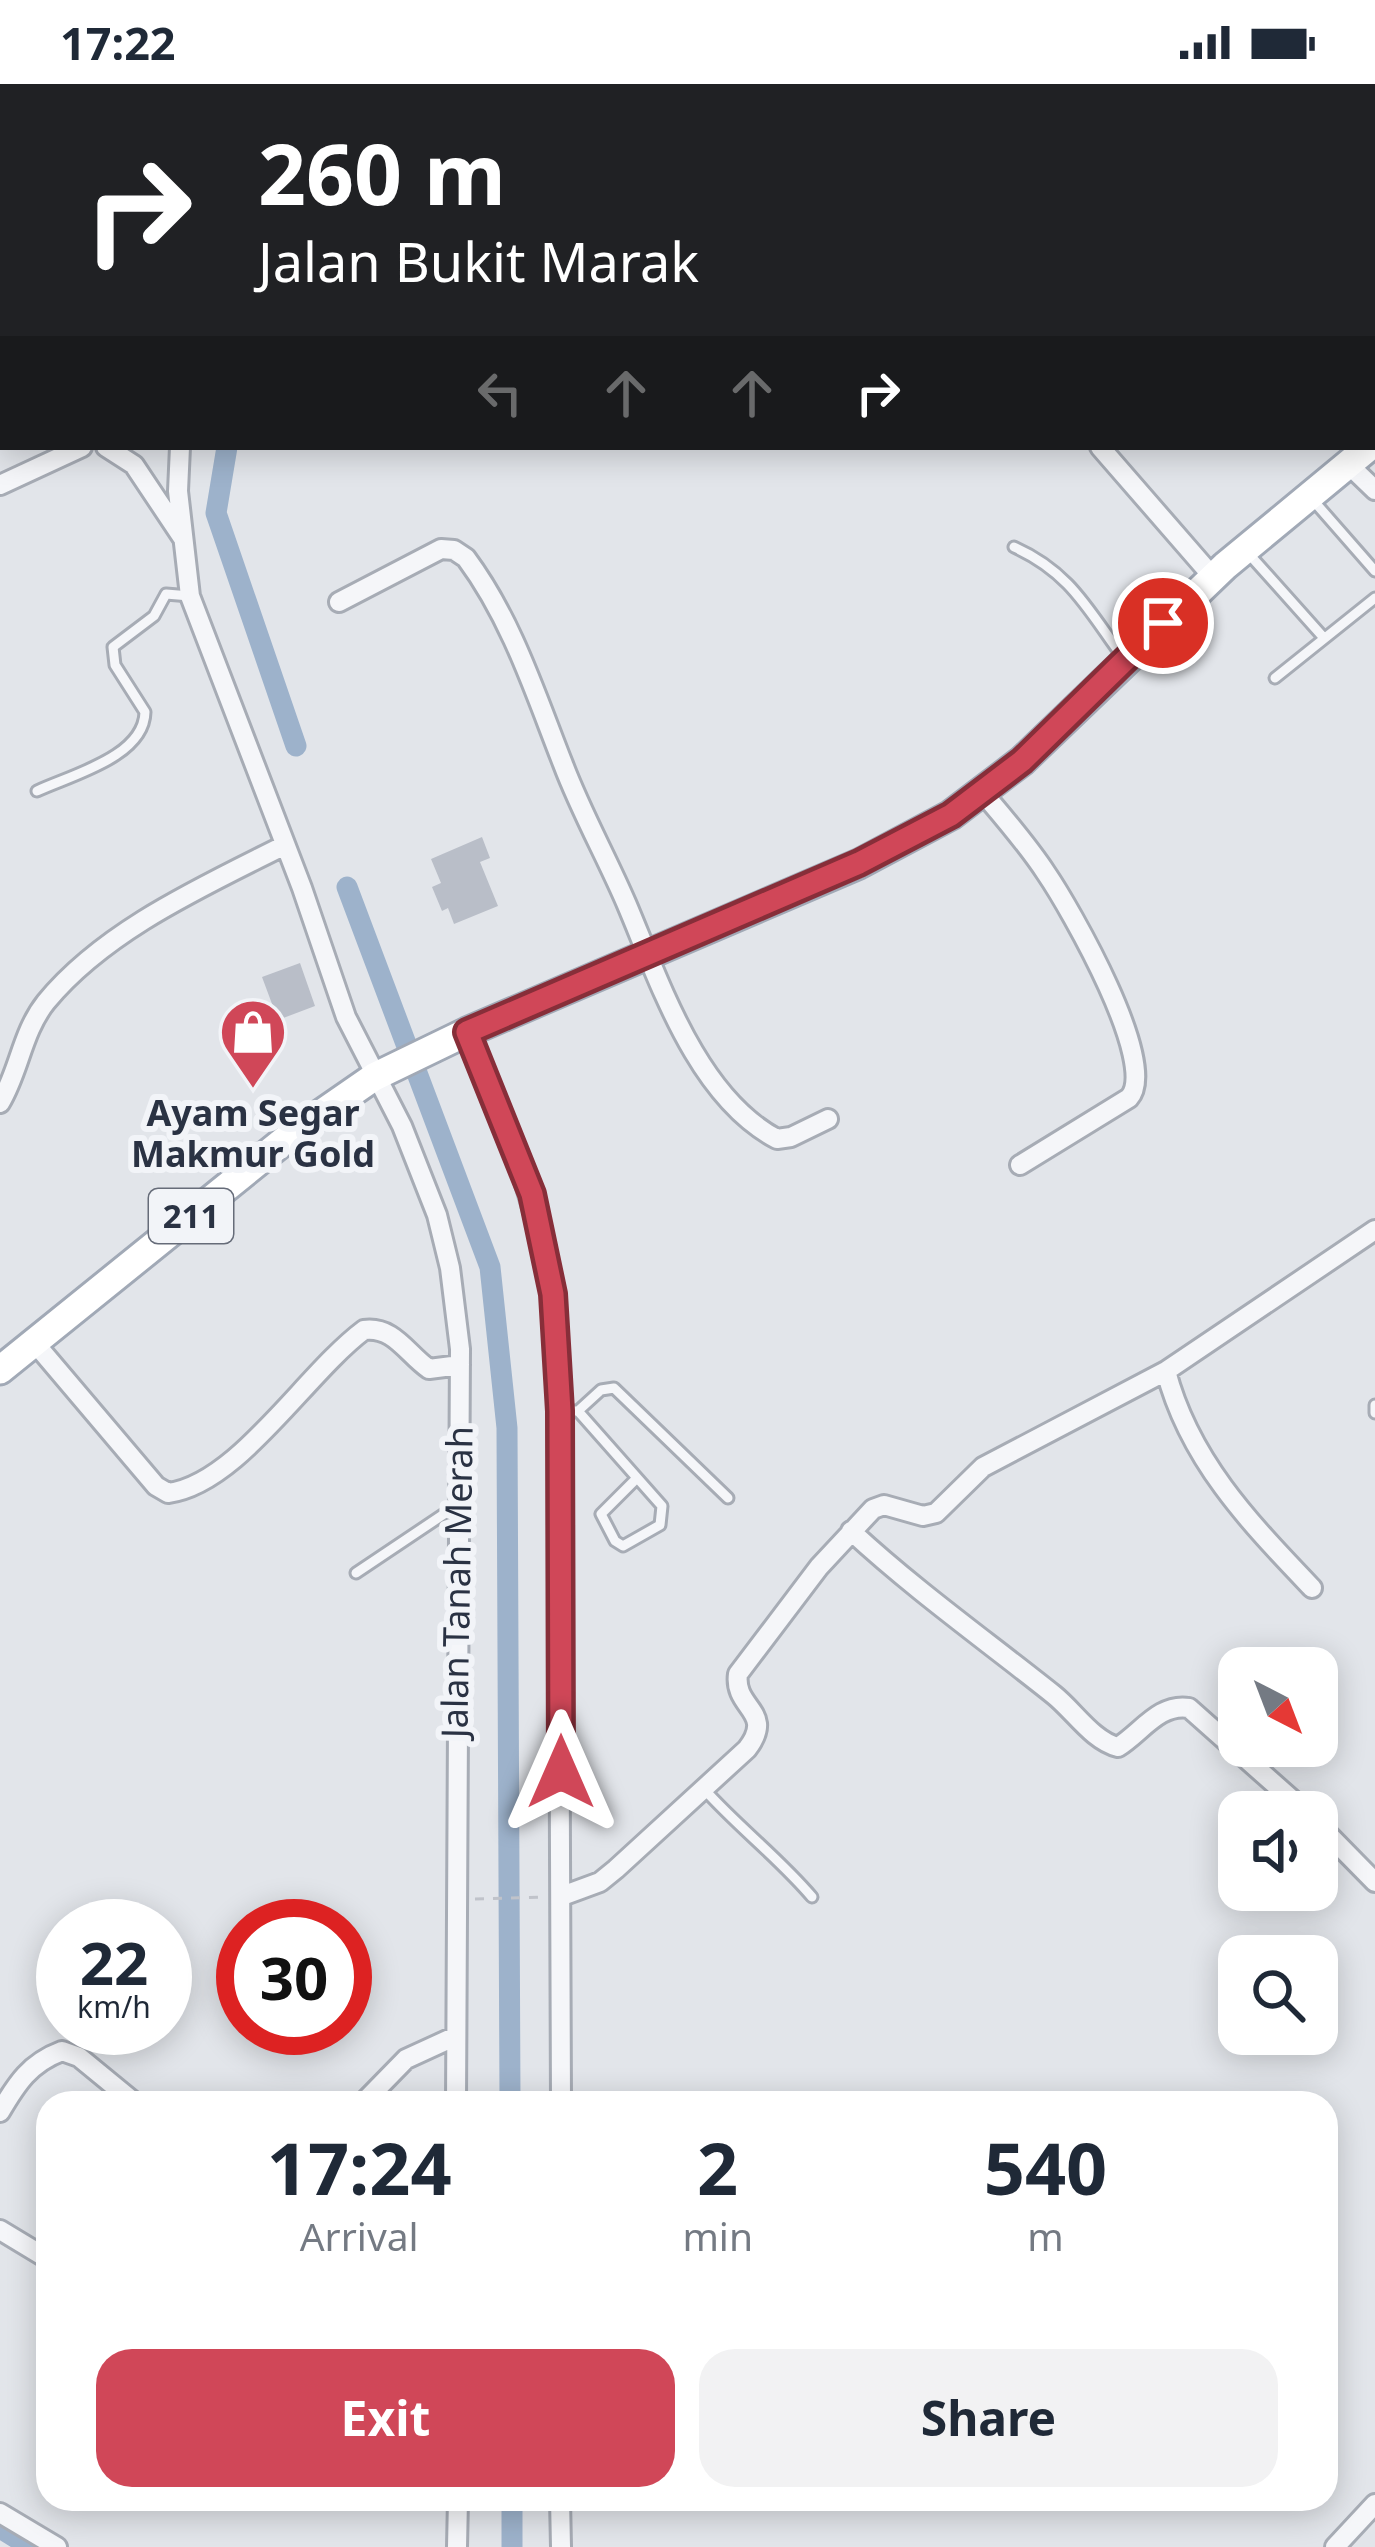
<!DOCTYPE html>
<html lang="en">
<head>
<meta charset="utf-8">
<style>
	body { margin:0; font-family:"Noto Sans",sans-serif; background:#f2f2f3; color:#1f2937; height:100vh; display:flex; flex-direction:column; font-size:45px; white-space:nowrap }
	* { box-sizing:border-box; margin:0 }
	p { font-size:39px; color:#747a83 }
	.icon { flex:none; width:66px; height:66px; fill:none; stroke:currentColor; stroke-width:2; stroke-linecap:round; stroke-linejoin:round }
	.map { position:relative; flex:1; overflow:hidden }
	.sheet { position:absolute; left:36px; top:2007px; width:1302px; height:420px; display:flex; flex-direction:column; background:#fff; border-radius:36px; box-shadow:0 6px 30px #0003 }
	.sheet>* { flex:none }
	.banner { position:absolute; left:0px; top:0px; width:1377px; height:366px; box-shadow:0 6px 30px #0003; background:#202124; color:#fff; overflow:hidden }
	.needle { width:78px; rotate:138deg }
	.tools { position:absolute; left:1218px; top:1563px; display:grid; gap:24px }
	.tools a { display:grid; place-items:center; width:120px; height:120px; border-radius:24px; background:#fff; box-shadow:0 6px 30px #0003; font-size:60px }
	.speed { position:absolute; left:36px; top:1815px; display:flex; gap:24px; font-size:60px; font-weight:700; text-align:center }
	.speed>* { display:grid; place-content:center; width:156px; height:156px; border-radius:50%; background:#fff; box-shadow:0 6px 30px #0003; line-height:1 }
	.speed small { font-size:30px; font-weight:400 }
	.speed .limit { border:18px solid #d22; background:#fff; color:#111 }
	.pin { position:absolute; display:grid; place-items:center; width:102px; height:102px; color:#fff; margin:-51px; border:6px solid #fff; border-radius:50%; box-shadow:0 3px 12px #0007 }
	.me { position:absolute; width:132px; margin:-66px; rotate:0deg; stroke-linejoin:round; filter:drop-shadow(0 0 9px #0008) }
	.turn { display:flex; align-items:center; gap:42px; height:252px; padding:0 60px; font-size:54px }
	.turn .icon { width:156px; height:156px; stroke-width:2.5 }
	.turn b { display:block; font-size:84px; line-height:102px }
	.lanes { display:flex; align-items:center; height:114px; padding:0 60px; background:#0003; justify-content:center; gap:60px; direction:ltr }
	.lanes .off { opacity:.35 }
	.eta { display:flex; justify-content:space-evenly; align-items:center; height:204px; text-align:center }
	.eta b { font-size:72px; font-weight:700; line-height:84px }
	.button { display:flex; gap:24px; margin-top:auto; padding:24px 60px }
	.button a { flex:1; height:138px; border-radius:36px; background:#d04758; color:#fff; font-size:48px; font-weight:700; line-height:138px; text-align:center }
	.button a+a { background:#f2f2f3; color:#1f2937 }
	.status { display:flex; justify-content:space-between; align-items:center; height:84px; padding:0 60px; background:#fff; direction:ltr }
	.status svg { height:33px; fill:currentColor }
	.map>svg:first-child { display:block }
	.lines { fill:none; stroke-linecap:round; stroke-linejoin:round }
	.canal { stroke:#9db2cb; stroke-width:21 }
	.building { fill:#b9bec8 }
	.lane-casing { stroke:#a7acb5; stroke-width:15 }
	.street-casing { stroke:#a7acb5; stroke-width:24 }
	.secondary-casing { stroke:#a7acb5; stroke-width:30 }
	.primary-casing { stroke:#a1a9b6; stroke-width:33 }
	.path { stroke:#c0c3ca; stroke-width:3; stroke-dasharray:9 9; stroke-linecap:butt }
	.lane { stroke:#f5f6f9; stroke-width:9 }
	.street { stroke:#f5f6f9; stroke-width:18 }
	.secondary { stroke:#fff; stroke-width:24 }
	.primary { stroke:#fff; stroke-width:27 }
	.route-casing { stroke:#872e39; stroke-width:30 }
	.route { stroke:#d04758; stroke-width:21 }
	.labels { text-anchor:middle; stroke-width:12; stroke-linejoin:round; paint-order:stroke }
	.shield { fill:#f2f4f8; stroke:#666c79; stroke-width:3 }
	.shield-label { font-size:33px; font-weight:bold; fill:#2a3243 }
	.poi-label { font-size:36px; font-weight:bold; fill:#2a3243; stroke:#f2f4f8 }
	.street-label { font-size:36px; fill:#2a3243; stroke:#f2f4f8 }
</style>
</head>
<body>
<div class="status"><b>17:22</b><svg viewBox="0 0 49 12"><path d="M0 12V9h3v3zM5 12V6h3v6zM10 12V3h3v9zM15 12V0h3v12zM26 1h20v11H26zM47 4h2v5h-2z"/></svg></div>
<div class="map">
<svg width="1375" height="2463" viewBox="0 0 1375 2463">
	<rect width="100%" height="100%" fill="#e2e5ea"/>
	<g class="lines">
		<path class="canal" d="M445,3L448,0
			M227,363L216,429L296,662
			M347,803L490,1183L507,1344L510,2019
			M512,2415V2463
			M0,2444L31,2463"/>
	</g>
	<path class="building" d="M482,753L490,774L480,778L498,822L454,840L448,824L442,827L432,803L441,799L431,775Z
		M300,879L315,922L278,936L262,893Z"/>
	<g class="lines">
		<g class="lane-casing">
			<path id="lane" d="M1374,117H1375
				M1374,141L1375,143
				M1374,300L1375,299
				M0,320L3,319
				M1312,415L1375,487
				M1014,463C1072,489 1089,528 1125,576
				M1248,469L1324,554
				M1275,594L1375,514
				M37,707C71,691 144,673 145,628L115,581L113,563L154,532L166,510L190,512
				M1375,1321V1329
				M560,1327H578L601,1306L614,1304L728,1414
				M578,1327L662,1422L660,1441L623,1462L615,1457L601,1430L637,1394
				M356,1489L456,1422
				M704,1705C739,1744 779,1774 812,1813"/>
		</g>
		<g class="street-casing">
			<path id="street" d="M71,0L72,3
				M906,0L908,3
				M983,0L985,3
				M385,3L387,0
				M503,3L506,0
				M947,3L952,0
				M0,227L3,226
				M106,363L134,381L182,453
				M180,363L178,407L190,512L302,804L346,933L402,1042L437,1131L450,1184L460,1265L456,2019
				M1100,363L1213,493
				M1347,379L1375,406
				M0,401L82,363
				M339,518L441,465L454,466L466,474C512,536 535,609 563,680C581,728 607,774 627,821C660,899 697,1013 777,1055L791,1053L828,1035
				M983,709C1005,735 1027,760 1046,789C1070,824 1160,981 1129,1014L1020,1081
				M467,948C514,1062 546,1139 558,1265L561,2019
				M0,1019C19,988 22,948 46,918C105,846 204,802 285,761
				M34,1258L156,1402L168,1409C238,1400 305,1290 364,1246C394,1242 407,1270 429,1285L460,1281
				M1166,1287C1189,1376 1250,1439 1312,1504
				M851,1447C916,1507 985,1556 1054,1611C1074,1627 1093,1657 1118,1663C1141,1649 1159,1619 1189,1624L1306,1728
				M1317,1739L1375,1798
				M562,1812L600,1798L616,1785L747,1665C776,1627 733,1625 738,1590L819,1483L873,1425L884,1421L923,1432L936,1429L983,1383L1166,1287L1375,1146
				M363,2019L406,1975L456,1952
				M0,2028C17,1999 30,1979 62,1967L79,1973L135,2019
				M0,2146L48,2175
				M560,2415L561,2463
				M0,2429L57,2463
				M457,2463L458,2415
				M1335,2463L1375,2420"/>
		</g>
		<g class="secondary-casing">
			<path id="secondary" d="M1342,0L1345,3
				M1374,42L1375,43"/>
		</g>
		<g class="primary-casing">
			<path id="primary" d="M0,1286L296,1047L374,993L467,948L859,780L951,731L1022,677L1225,482L1369,363"/>
		</g>
		<path class="path" d="M475,1815L544,1813"/>
		<use href="#lane" class="lane"/>
		<use href="#street" class="street"/>
		<use href="#secondary" class="secondary"/>
		<use href="#primary" class="primary"/>
	</g>
	<g class="lines">
		<g class="route-casing">
			<path id="route" d="M561,1688L560,1327L553,1210L532,1110L467,948L859,779L951,731L1022,677L1163,539"/>
		</g>
		<use href="#route" class="route"/>
	</g>
	<defs>
		<g id="shop-pin" transform="scale(3.45)"><path d="M0 17L-7.5 6A9.5 9.5 0 1 1 7.5 6Z" fill="#d04758" stroke="#f2f4f8"/><path d="M-5-2.5h2.3a2.7 3.5 0 0 1 5.4 0H5L5.5 6h-11ZM-1.5-2.5h3a1.5 2.3 0 0 0-3 0Z" fill="#fff"/></g>
	</defs>
	<g fill-rule="evenodd">
		<use href="#shop-pin" x="253" y="948"/>
	</g>
	<g class="labels">
		<rect class="shield" x="149" y="1105" width="84" height="54" rx="9"/>
		<g class="shield-label">
			<text x="191" y="1144">211</text>
		</g>
		<g class="poi-label">
			<text x="253" y="1042">Ayam Segar<tspan x="253" dy="41">Makmur Gold</tspan></text>
		</g>
		<g class="street-label">
			<text transform="translate(457 1498) rotate(-89)" y="13">Jalan Tanah Merah</text>
		</g>
	</g>
</svg>
<div class="tools">
<a><svg class="needle" viewBox="-14 -14 28 28"><path d="M0-13l5 13h-10z" fill="#e53935"/><path d="M0 13l5-13h-10z" fill="#747a83"/></svg></a>
<a><svg class="icon" aria-label="sound" viewBox="0 0 24 24"><path d="M4 9h4l5-4v14l-5-4H4zM17 9q2 3 0 6"/></svg></a>
<a><svg class="icon" aria-label="search" viewBox="0 0 24 24"><circle cx="10" cy="10" r="6"/><path d="M15 15l6 6"/></svg></a>
</div>
<div class="speed"><div>22<small>km/h</small></div><div class="limit">30</div></div>
<div class="pin" style="left:1163px;top:539px;background:#d93025"><svg class="icon" aria-label="arrive" viewBox="0 0 24 24"><path d="M6 21V4h12l-3 4 3 4H6"/></svg></div>
<svg class="me" style="left:561px;top:1688px" viewBox="-20 -20 40 40"><path d="M0-17L14 15 0 8-14 15z" fill="#d04758" stroke="#fff" stroke-width="4"/></svg>
<div class="banner">
<div class="turn"><svg class="icon" aria-label="right" viewBox="0 0 24 24"><path d="M7 20v-9h11M14 6l5 5-5 5"/></svg><div><b>260 m</b>Jalan Bukit Marak</div></div>
<div class="lanes"><svg class="icon off" aria-label="left" viewBox="0 0 24 24"><path d="M17 20v-9H6M10 6l-5 5 5 5"/></svg><svg class="icon off" aria-label="ahead" viewBox="0 0 24 24"><path d="M12 20V5M6 11l6-6 6 6"/></svg><svg class="icon off" aria-label="ahead" viewBox="0 0 24 24"><path d="M12 20V5M6 11l6-6 6 6"/></svg><svg class="icon" aria-label="right" viewBox="0 0 24 24"><path d="M7 20v-9h11M14 6l5 5-5 5"/></svg></div>
</div>
<section class="sheet">
<div class="eta">
<div><b>17:24</b><p>Arrival</p></div>
<div><b>2</b><p>min</p></div>
<div><b>540</b><p>m</p></div>
</div>
<div class="button"><a>Exit</a><a>Share</a></div>
</section>
</div>
</body>
</html>
